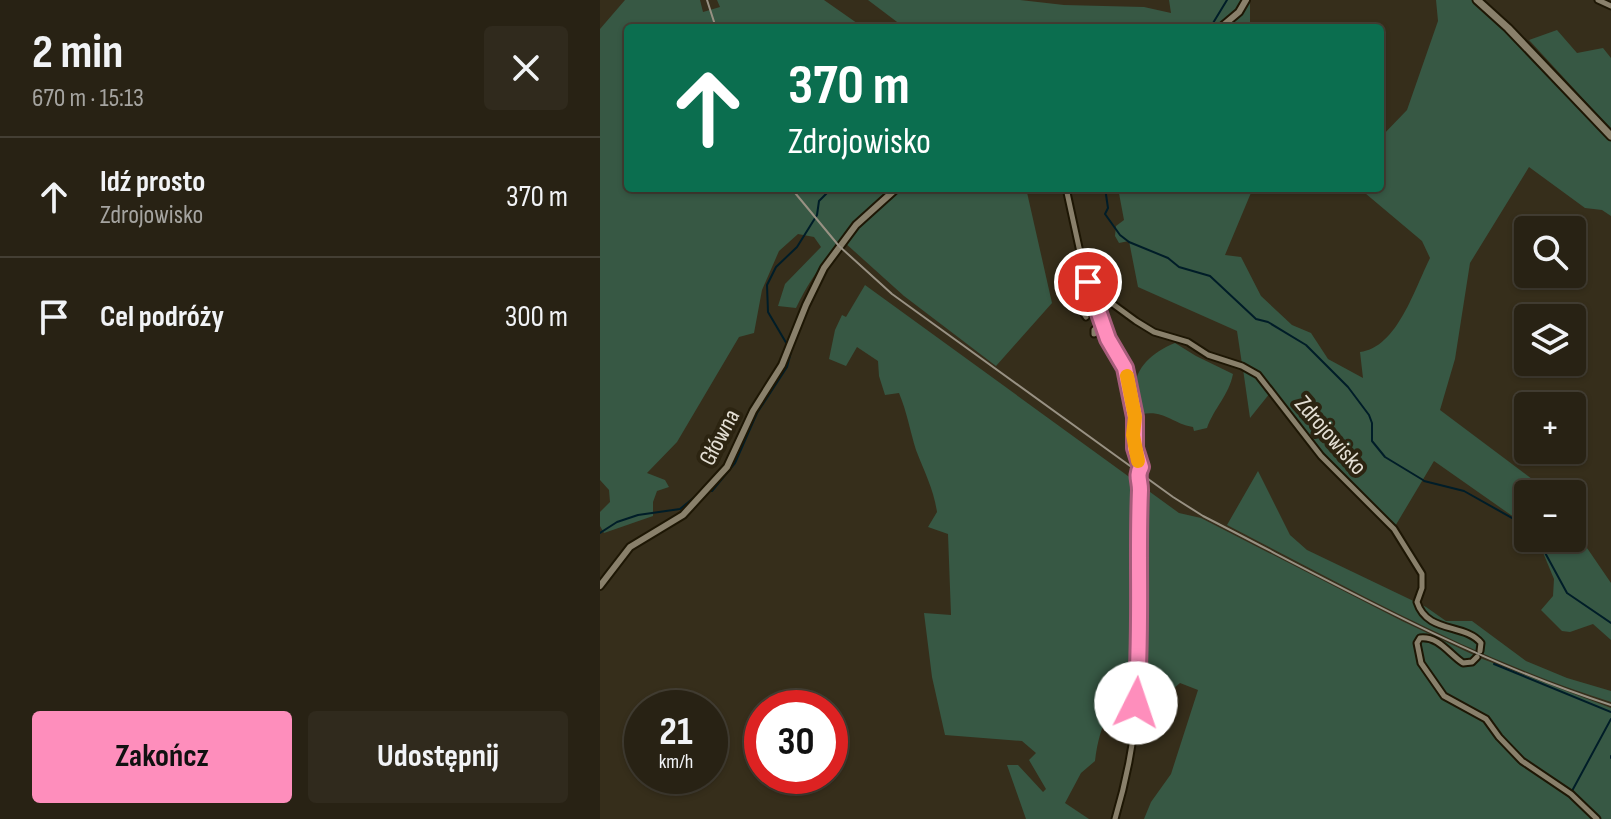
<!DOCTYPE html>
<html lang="pl">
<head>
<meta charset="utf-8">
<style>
	body { margin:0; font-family:"Sofia Sans Condensed",sans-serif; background:#302a1d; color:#f1f3f6; height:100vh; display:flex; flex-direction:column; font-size:30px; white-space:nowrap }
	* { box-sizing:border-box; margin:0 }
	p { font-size:26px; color:#a5a4a0 }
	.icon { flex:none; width:44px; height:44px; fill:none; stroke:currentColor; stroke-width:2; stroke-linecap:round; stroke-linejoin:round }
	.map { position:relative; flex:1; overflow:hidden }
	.side { display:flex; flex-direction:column; background:#282214; width:600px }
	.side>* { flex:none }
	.top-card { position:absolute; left:24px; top:24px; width:760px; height:168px; border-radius:8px; box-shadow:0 2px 6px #0004,0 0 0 2px #443f34; background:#0b6e4f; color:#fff; overflow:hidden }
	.fabs { position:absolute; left:914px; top:216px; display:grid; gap:16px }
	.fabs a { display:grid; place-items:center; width:72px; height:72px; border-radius:8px; background:#282214; box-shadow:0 2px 6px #0004,0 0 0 2px #443f34; font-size:40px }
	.speed { position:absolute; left:24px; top:690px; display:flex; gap:16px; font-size:40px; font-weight:700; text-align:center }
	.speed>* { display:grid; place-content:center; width:104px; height:104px; border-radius:50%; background:#282214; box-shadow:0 2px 6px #0004,0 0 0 2px #443f34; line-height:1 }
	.speed small { font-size:20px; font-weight:400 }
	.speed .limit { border:12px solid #d22; background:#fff; color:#111 }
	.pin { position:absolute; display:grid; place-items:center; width:68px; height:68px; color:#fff; margin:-34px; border:4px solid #fff; border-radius:50%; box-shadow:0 2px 8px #0007 }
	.me { position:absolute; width:88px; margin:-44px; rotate:4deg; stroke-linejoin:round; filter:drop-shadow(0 0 6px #0008) }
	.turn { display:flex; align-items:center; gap:28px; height:168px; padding:0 32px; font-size:36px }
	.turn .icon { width:104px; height:104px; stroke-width:2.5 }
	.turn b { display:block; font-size:56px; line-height:68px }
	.round { display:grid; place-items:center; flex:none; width:84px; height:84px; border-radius:8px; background:#302a1d }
	.summary { display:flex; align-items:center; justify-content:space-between; height:136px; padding:0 32px }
	h1 { font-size:48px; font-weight:700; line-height:60px }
	.button { display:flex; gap:16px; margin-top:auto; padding:16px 32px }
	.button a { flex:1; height:92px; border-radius:8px; background:#fe8ebc; color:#111; font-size:32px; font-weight:700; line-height:92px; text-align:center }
	.button a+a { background:#302a1d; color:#f1f3f6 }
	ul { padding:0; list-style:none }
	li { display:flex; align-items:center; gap:24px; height:120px; padding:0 32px; border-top:2px solid #443f34 }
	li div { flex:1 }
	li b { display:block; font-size:30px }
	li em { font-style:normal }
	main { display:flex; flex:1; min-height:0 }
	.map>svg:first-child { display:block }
	.green { fill:#375844 }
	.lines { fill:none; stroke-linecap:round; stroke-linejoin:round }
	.stream { stroke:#001d28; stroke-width:2 }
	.minor-casing { stroke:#1d1604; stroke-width:9 }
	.tertiary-casing { stroke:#1d1604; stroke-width:10 }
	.secondary-casing { stroke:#1d1604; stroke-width:11 }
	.minor { stroke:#89806b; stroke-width:5 }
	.tertiary { stroke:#89806b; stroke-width:6 }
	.secondary { stroke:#89806b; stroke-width:7 }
	.rail { stroke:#989183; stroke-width:2 }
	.route-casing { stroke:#a55c7a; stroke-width:20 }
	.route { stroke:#fe8ebc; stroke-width:14 }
	.slow { stroke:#f59e0b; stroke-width:14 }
	.labels { text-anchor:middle; stroke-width:8; stroke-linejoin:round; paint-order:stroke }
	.street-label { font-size:24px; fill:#e4dfd4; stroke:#2c2411 }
</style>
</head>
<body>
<main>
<section class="side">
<div class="summary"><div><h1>2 min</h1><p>670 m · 15:13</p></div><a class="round"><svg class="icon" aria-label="close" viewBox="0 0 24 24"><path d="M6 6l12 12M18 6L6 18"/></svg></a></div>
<ul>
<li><svg class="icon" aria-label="ahead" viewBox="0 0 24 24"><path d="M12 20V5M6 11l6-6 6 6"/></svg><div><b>Idź prosto</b><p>Zdrojowisko</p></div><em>370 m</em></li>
<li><svg class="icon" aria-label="arrive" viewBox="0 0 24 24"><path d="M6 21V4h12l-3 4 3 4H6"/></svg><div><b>Cel podróży</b></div><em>300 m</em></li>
</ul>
<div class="button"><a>Zakończ</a><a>Udostępnij</a></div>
</section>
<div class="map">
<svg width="1011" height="819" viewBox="0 0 1011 819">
	<rect width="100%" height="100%" fill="#362e1b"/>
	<path class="green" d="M25,0H100L103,12L120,7L117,0H224L264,28H28V188H426L452,303L396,366L304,296L244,242L247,236C225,258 209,281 196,308L178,306L185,284L221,247L214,237L198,234L179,251L162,290L154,333L139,337L77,442L47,473L65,480L69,487L57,491L53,502V516L4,533L0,526V512L10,502L9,490L0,480V29Z
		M268,0H420L464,5L544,7L571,13L569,0H650V28H305Z
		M836,0H877C925,43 966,94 1011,139V216L1002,210L985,208L929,167L870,263L855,359L840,410L952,494H928V527L834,461L794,528L721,456L661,375L642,364L637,331L538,287L529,241L519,243L515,236L516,226L524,220L518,188H653L625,255L641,257L661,296L692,325L711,333L728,359L763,378L760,352C797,348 815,288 830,258L822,241L759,188H780V138L807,110L838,21Z
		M957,30L977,53L1003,48L1011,58V129L929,40Z
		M265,285L579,513L601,518L802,621L880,658L1011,708V819H544L551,802L571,774L598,690L580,683L558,702L551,699L542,681C510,705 500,722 495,761L481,773L465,803L489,819H426L407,765H418L443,792L446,789L429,760L436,753L422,741L345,735L332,677L324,613L351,615L348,534L328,527L337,512C334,490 324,471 316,450C310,431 307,412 299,393L285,395L279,376L278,361L257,347L246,366L229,359L235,330L242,315L246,317Z
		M575,343L596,356L633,374C629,395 614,408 607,428L594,431L593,427C571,423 565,410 542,414C524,380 543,356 575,343Z
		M643,369L653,374L670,393L650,418Z
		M658,471L690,535L707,550L826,607L846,621H872L926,661L967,678L1011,691V702C876,660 753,590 627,525Z
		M972,526L1011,583V640L993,624L970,632L962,631L941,610L953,596L954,579L937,538H972Z"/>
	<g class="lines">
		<path class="stream" d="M610,28L627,0
			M505,188L508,208L505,214L520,235L529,242L568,258L579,267L610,276L656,319L668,322L706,345L748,387L769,415L772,423V441L785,457L823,480
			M188,346L168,312L167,285L176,267L197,247L217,215L219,201L232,188
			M824,481L864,491L928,527
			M109,491H112L135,463L157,413L187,367L191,352
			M0,533L17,522L38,515L80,509L102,491
			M937,538L967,593L1011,623
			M894,664L1011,712
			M1011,758V756
			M972,791L1011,719"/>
		<g class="minor-casing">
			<path id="minor" d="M998,0L1011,6
				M466,188L485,275L508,339L525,368L535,417V448L541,467C536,476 540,480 540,490C538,549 540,609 539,668C538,718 529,772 515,819
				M491,288L536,321L554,332L588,342L608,355L642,366L658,375L721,456L794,529L822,574V588L817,602C827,634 865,623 881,643L880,651
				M486,317L481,309L493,310L495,305
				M494,334V330L502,323
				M877,657L872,662L863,663C849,654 839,636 820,638L817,643L821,663L844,696L886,719L899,737L922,761L971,794L997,819"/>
		</g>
		<g class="tertiary-casing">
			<path id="tertiary" d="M620,28L639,12L646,0
				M0,586L30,547L83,515L127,467L153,411L182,365L206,305L224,268L256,225L297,188"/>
		</g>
		<g class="secondary-casing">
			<path id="secondary" d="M877,0L908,28L1011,136"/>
		</g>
		<use href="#minor" class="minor"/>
		<use href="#tertiary" class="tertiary"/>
		<use href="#secondary" class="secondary"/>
		<path class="rail" d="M107,0L116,28
			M191,188L239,246L292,294L573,497L603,516C736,584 868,659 1011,705"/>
	</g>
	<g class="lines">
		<g class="route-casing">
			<path id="route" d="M488,282L508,339L525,368L535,417V448L541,467C536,476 540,480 540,490C537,561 542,632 536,703"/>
		</g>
		<use href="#route" class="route"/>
		<path class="slow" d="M527,376L535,417L533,435L538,461"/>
	</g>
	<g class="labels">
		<g class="street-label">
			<text transform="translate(731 435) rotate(49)" y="8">Zdrojowisko</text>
			<text transform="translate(119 437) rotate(-62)" y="8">Główna</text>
		</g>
	</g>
</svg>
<div class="fabs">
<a><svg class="icon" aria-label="search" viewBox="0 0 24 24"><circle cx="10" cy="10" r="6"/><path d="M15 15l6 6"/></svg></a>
<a><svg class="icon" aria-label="layers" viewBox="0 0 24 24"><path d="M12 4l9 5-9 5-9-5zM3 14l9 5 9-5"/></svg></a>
<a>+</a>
<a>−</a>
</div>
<div class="speed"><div>21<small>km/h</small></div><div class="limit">30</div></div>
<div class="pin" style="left:488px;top:282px;background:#d93025"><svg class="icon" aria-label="arrive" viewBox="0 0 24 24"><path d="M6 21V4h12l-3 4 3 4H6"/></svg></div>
<svg class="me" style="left:536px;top:703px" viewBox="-20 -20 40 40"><circle r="19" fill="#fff"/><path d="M0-13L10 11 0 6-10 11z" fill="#fe8ebc"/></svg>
<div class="top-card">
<div class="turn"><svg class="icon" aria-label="ahead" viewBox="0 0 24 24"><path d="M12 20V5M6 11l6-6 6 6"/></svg><div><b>370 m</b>Zdrojowisko</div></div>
</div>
</div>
</main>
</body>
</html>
